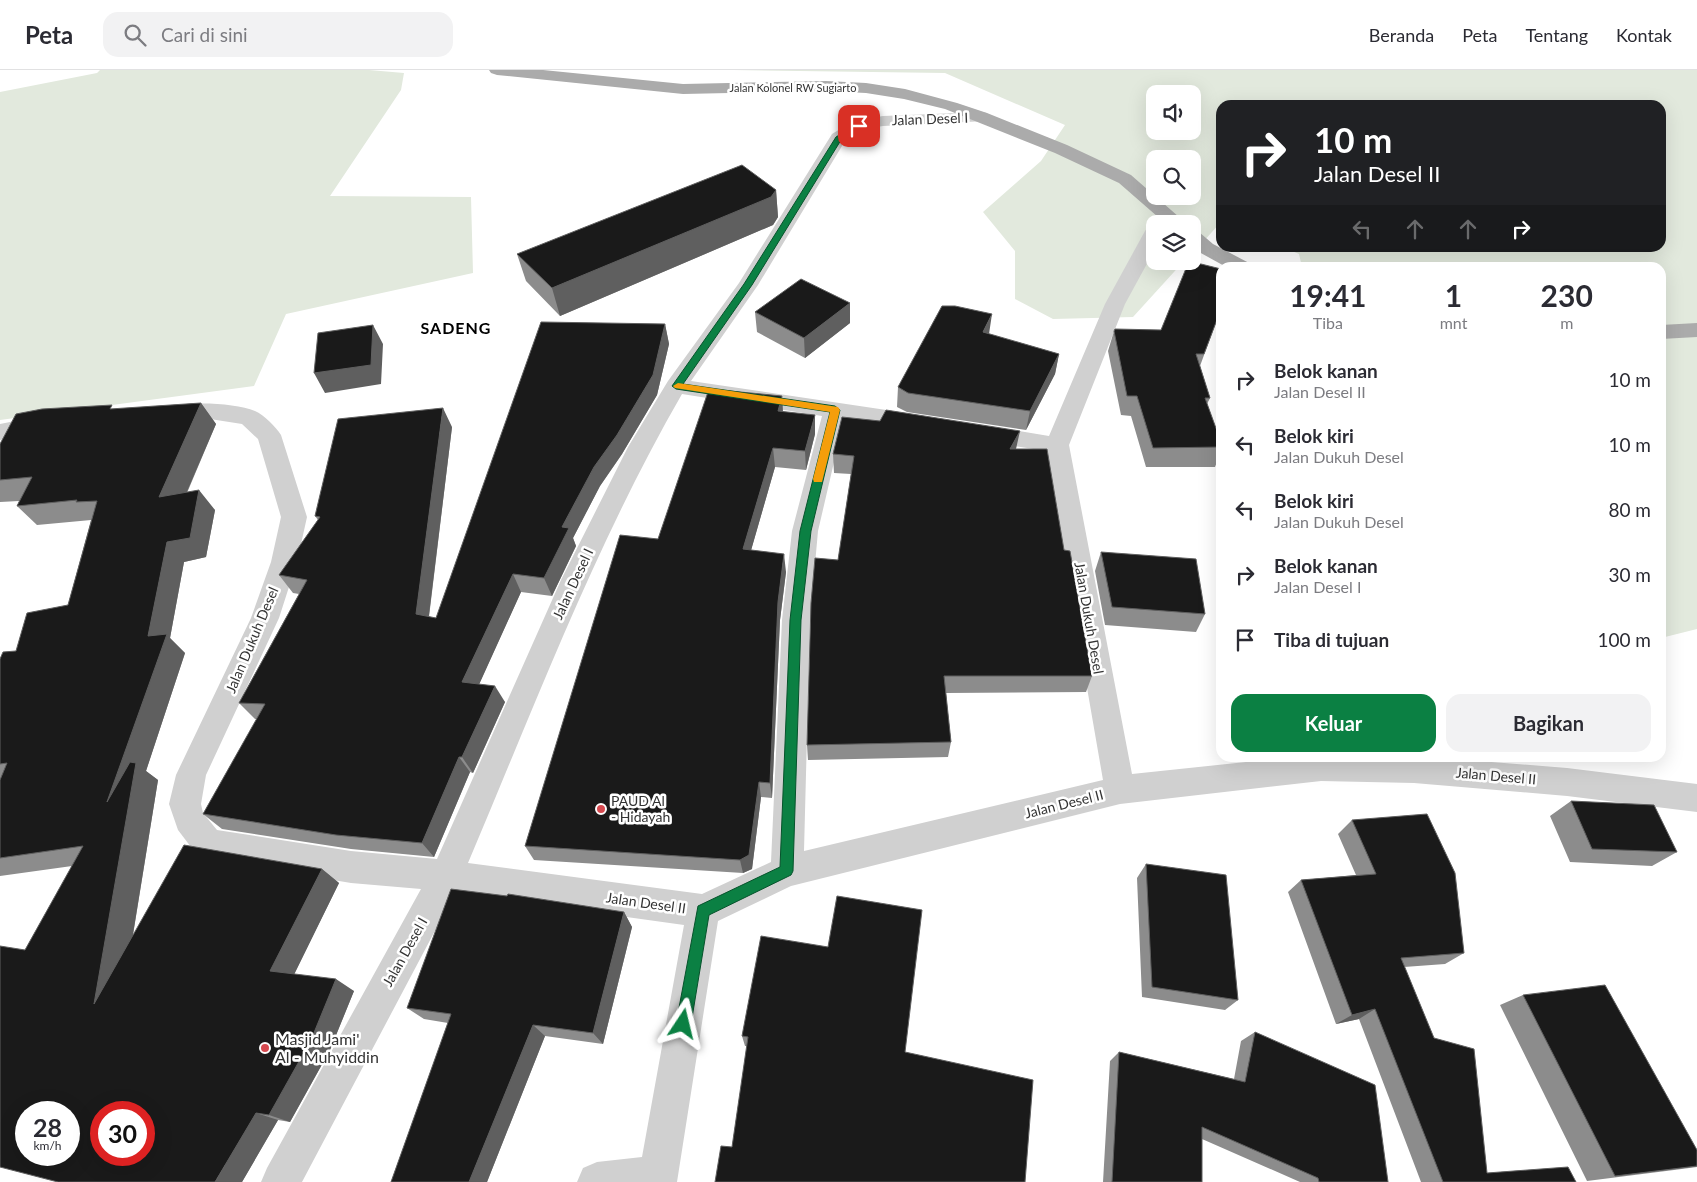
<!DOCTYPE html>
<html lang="id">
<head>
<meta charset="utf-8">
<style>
	body { margin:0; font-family:Lato,sans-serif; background:#f2f2f3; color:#2b2b33; height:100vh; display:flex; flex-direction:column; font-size:19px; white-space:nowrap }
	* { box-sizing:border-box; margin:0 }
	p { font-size:16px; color:#7c7c81 }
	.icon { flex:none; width:28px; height:28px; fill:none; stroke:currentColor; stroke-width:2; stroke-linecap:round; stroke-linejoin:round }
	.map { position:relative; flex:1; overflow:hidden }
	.panel { position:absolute; left:1216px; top:192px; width:450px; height:500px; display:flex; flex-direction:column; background:#fff; border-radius:15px; box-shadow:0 5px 20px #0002 }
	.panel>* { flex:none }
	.guide { position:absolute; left:1216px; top:30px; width:450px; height:152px; border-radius:15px; box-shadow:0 5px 20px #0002; background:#202124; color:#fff; overflow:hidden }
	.controls { position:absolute; left:1146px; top:15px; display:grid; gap:10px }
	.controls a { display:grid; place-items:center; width:55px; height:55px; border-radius:10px; background:#fff; box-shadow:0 5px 20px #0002; font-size:25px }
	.speed { position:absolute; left:15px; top:1031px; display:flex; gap:10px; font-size:25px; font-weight:700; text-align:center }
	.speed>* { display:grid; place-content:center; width:65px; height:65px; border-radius:50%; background:#fff; box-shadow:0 5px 20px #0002; line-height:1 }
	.speed small { font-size:12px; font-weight:400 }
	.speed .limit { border:8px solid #d22; background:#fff; color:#111 }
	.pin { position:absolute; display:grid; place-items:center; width:42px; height:42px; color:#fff; margin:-21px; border-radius:10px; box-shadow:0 2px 8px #0006 }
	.me { position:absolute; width:55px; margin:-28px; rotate:10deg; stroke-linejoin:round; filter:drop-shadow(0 0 4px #0008) }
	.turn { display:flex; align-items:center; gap:18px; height:105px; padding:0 15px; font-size:22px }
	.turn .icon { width:65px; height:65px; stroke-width:2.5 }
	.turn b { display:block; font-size:35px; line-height:42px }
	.lanes { display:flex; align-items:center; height:48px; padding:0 15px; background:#0003; justify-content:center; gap:25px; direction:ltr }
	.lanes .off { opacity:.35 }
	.eta { display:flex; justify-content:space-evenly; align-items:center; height:85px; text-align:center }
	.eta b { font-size:30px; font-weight:700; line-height:35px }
	.primary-button { display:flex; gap:10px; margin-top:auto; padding:10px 15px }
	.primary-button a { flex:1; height:58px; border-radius:15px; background:#0b8043; color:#fff; font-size:20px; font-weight:700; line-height:58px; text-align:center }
	.primary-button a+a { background:#f2f2f3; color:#2b2b33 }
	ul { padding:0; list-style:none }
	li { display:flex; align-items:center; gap:15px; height:65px; padding:0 15px }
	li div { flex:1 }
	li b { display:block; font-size:19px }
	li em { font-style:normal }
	header { display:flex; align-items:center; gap:30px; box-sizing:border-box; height:70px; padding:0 25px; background:#fff; border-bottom:1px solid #e1e1e2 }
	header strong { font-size:24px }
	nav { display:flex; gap:28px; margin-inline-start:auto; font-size:18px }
	.search { width:350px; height:45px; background:#f2f2f3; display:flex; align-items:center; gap:12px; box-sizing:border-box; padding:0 18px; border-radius:15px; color:#7c7c81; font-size:19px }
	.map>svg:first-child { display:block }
	.green { fill:#e2e9dd; fill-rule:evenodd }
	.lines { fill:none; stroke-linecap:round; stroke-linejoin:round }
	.minor { fill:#d0d0d0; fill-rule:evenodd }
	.major { fill:#ababab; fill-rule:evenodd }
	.wall { fill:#8c8c8c }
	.shaded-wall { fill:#5f5f5f }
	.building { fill:#1a1a1a; stroke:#5f5f5f; fill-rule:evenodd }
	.route { fill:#0b8043; stroke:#07532c }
	.slow { fill:#f59e0b }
	.poi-dot { fill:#d6494f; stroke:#fff; stroke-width:2 }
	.labels { text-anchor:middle; stroke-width:5; stroke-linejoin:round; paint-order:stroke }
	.far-street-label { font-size:11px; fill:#333; stroke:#fff }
	.street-label { font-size:14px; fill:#333; stroke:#fff }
	.poi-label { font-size:14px; fill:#333; stroke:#fff; text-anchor:start }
	.far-district-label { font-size:16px; font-weight:bold; letter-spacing:1px; fill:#000; stroke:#fff }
	.near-poi-label { font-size:16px; fill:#333; stroke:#fff; text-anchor:start }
</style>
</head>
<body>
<header>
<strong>Peta</strong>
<div class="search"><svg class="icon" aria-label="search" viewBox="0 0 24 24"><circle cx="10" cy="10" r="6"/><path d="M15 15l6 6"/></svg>Cari di sini</div>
<nav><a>Beranda</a><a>Peta</a><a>Tentang</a><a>Kontak</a></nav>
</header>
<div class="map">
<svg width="1697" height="1112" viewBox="0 0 1697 1112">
	<rect width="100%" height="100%" fill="#fff"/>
	<path class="green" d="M100,0H369L404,3L401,20L330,126L471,127L473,203L286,244L254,316L0,350V22L97,3Z
		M733,0H1697V559L1661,568V198L1302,197L1299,184L1285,178H1661V35H1221V152L1193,183L1192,154H1155V191H1184L1133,247L1053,249L1015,229V181L983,142L1041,91L1065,55L945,3ZM1155,24H1192V61H1155ZM1155,89H1192V126H1155Z"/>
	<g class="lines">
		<path class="minor" d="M981,42L987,43L989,47L987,51L883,56L864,59L845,71L758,215L691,311L920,345L928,347L932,353L928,359L920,361L844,349L818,461L810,550L804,781L1103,710L1046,381L982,371L974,369L970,363L974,357L982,355L1049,366L1105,234L1145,161L1148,157L1155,155V179L1125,234L1069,375L1132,704L1284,688H1441L1567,698L1697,714V742L1567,726L1414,713L1321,711L1120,734L791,816L718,851L677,1112H577L583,1098L597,1092L642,1087L684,855L455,823L302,1112H261L267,1098L421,819L351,813L208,789L197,785L178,760L169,734L176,705L251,548L271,492L281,447L258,369L242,354L210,349L170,351L162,348L159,343L162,338C184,331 234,332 255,341C264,345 276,357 281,365L307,447L297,492L279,548L206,705L201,734L203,743L217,760L351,781L437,789L561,510L628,377L668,311L739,213L832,64L853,51L883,46ZM682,324L822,346L792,461L782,550L771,792L702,824L468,793C535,635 596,473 682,324Z
			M45,345L53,347L57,353L53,359L0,370V354Z"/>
		<path class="major" d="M489,0H543L683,14L826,11L866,13L905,19L957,33L987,43L1067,75L1131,105L1187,154H1166L1119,113L1055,83L945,39L904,29L866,23L826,21L683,24L497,5L491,3Z
			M1192,160L1199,162L1213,174L1251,194L1254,198H1228L1199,182L1192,176Z
			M1697,253V267L1661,269V255Z"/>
	</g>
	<path class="wall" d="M776,120L778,147L773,155L560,246L526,211L517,184Z
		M850,233V253L805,288L757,262L755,242Z
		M1221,239L1200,296L1210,328L1207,334L1221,372V382L1215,397H1146L1131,346L1121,345L1108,281L1114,261L1161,260Z
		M665,254L669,274L657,325L622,384L600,416L573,468L576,476L552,526L521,522L479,614L505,632L473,703L470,702L434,787L351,779L222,759L203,744L257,649H255L239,633L299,524L293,523L279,505L318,450L315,446L452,357L429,547L436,548Z
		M989,264L1059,284L1055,304L1026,360L907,342L897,337L898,317Z
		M782,326L783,342L815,345V364L806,400L775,397L751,480L786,502L780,550L772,728L761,727L752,799L743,803L534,790L525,776L658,469Z
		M201,333L216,354L187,423L215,440L206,487L184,492L170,568L185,583L146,701L158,710L133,865L322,799L339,813L294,904L354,921L330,980L290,1052L278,1050L242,1112L25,880L72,796L0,806V589L16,581L68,535L91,450L37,455L17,436L19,431L0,432V410L115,339Z
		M1016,379L1064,480L1092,606L1086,622L946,623L951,672L948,687L808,690L807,675L838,490L851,404L834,403L833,384Z
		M1101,482L1205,544L1196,562L1105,555L1095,501Z
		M1571,731L1677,782L1652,796L1570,792L1550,746Z
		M1352,750L1464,883L1445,894L1404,897L1487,1103L1576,1112H1421L1359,949L1336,954L1288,822L1301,810L1356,805L1338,764Z
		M1146,794L1238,930L1225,940L1142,927L1137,808Z
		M922,840L732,1077L747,976H745L742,966L828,877Z
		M624,842L632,857L603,974L545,966L487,1112H391L448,953L424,949L407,938Z
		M1523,925L1697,1080V1097L1674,1100L1587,1111L1500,935Z
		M1255,962L1388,1112H1300L1202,1069V1112H1103L1110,991L1119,982L1234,1009L1241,971Z"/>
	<path class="shaded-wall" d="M776,120L778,147L773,155L560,246L552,218Z
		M850,233V253L805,288L804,268Z
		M992,244L989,264L983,262Z
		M665,254L669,274L657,325L622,384L600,416L573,468L576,476L552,526L544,508L562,457Z
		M373,255L383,274L381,314L325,323L314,303Z
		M1059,284L1055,304L1026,360L1030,341Z
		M782,326L783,345L778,341Z
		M201,333L216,354L176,447L159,427Z
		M443,338L452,357L427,561L416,544Z
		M815,345V364L806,400L805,381Z
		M1020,361L1016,379H1010Z
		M773,378L775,397L746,498L743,479Z
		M199,420L215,440L206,487L184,492L170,568L185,583L146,701L158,710L120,944L94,934L107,732L148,566L167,472Z
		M784,484L786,502L780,550L772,728L770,713L778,532Z
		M513,504L521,522L473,628L462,612Z
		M495,616L505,632L473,703L462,687Z
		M459,687L470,702L434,787L422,773Z
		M759,712L761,727L752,799L743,803L740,790Z
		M322,799L339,813L290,913L270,901Z
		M624,842L632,857L603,974L593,963Z
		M336,909L354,921L330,980L290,1052L269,1045Z
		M1375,939L1359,949L1336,954L1352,945Z
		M533,955L545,966L487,1112H469Z
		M256,1043L278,1050L242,1112H215Z"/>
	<path class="building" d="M742,95L776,120L771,127L552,218L517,184Z
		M1189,191L1221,199V239L1204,284H1196L1210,328H1205L1221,372V377L1153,378L1137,326H1127L1114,261L1115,259L1161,260Z
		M801,209L850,233L804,268L755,242Z
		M942,236H955L992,244L983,262L1059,284L1030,341L908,323L898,317Z
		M541,252L665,254L653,305L617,365L594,397L562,457L569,458L544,508L513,504L462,612L495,616L462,687H459L422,773L336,765L203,744L265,634L239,633L307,510L279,505L320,447L315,446L338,349L443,338L416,544L436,548Z
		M373,255L371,295L314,303L318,263Z
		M709,319L782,326L778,341L815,345L805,381L773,378L743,479L784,484L778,532L770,713L759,712L749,785L740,790L525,776L620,465L658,469Z
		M201,333L159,427L199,420L190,468L167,472L148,566L167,564L107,732L130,692L136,693L94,934L184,775L322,799L270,901L336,909L311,970L269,1045L256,1043L215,1112H58L0,1097V876L25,880L83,776L0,788V710L7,693L0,694V589L3,582L16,581L27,543L68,535L97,431L76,432L77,430L17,436L32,407L0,410V374L16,344L42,339L112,335L110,339ZM26,1042H69V1085H26ZM101,1042H144V1085H101Z
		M886,340L1020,361L1010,379H1047L1064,480L1070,481L1092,606H944L951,672L807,675L811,533L815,488L838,490L854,386L833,384L842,347L880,351Z
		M1101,482L1196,489L1205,544L1112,537Z
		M1571,731L1654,735L1677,782L1592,779Z
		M1427,744L1455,803L1464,883L1401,888L1434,968L1474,979L1487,1103L1568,1097L1576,1112H1443L1375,939L1352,945L1301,810L1376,804L1352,750Z
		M1146,794L1226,805L1238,930L1152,917Z
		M451,819L507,826L508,824L624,842L593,963L533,955L469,1112H391L451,944L407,938Z
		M837,826L922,840L905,982L1033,1010L1025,1112H715L721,1076L732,1077L748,967L742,966L761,866L828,877Z
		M1605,915L1697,1080V1096L1615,1106L1523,925Z
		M1255,962L1375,1015L1388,1112H1319L1318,1108L1202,1057V1112H1112L1119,982L1245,1012Z"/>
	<path class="route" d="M857,54L863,56L841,70L752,215L683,314L835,336L840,340L811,461L801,550L793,801L791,805L709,845L691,954L689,959L683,961L678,959L676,954L698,836L780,797L790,550L800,461L830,342L676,319L672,316L744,214L836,67Z"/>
	<path class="slow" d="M678,313L838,337L840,340L822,412H814L813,409L830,342L675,318L673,316Z"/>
	<g class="poi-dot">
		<circle cx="601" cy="739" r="5"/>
		<circle cx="265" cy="978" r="5"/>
	</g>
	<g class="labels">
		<g class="far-street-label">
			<text x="793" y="22">Jalan Kolonel RW Sugiarto</text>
		</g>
		<g class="street-label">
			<text transform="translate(930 49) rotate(-2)" y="5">Jalan Desel I</text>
			<text transform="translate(573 514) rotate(-65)" y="5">Jalan Desel I</text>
			<text transform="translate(1089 548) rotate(80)" y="5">Jalan Dukuh Desel</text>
			<text transform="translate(252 570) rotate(-67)" y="5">Jalan Dukuh Desel</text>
			<text transform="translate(1496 706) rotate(5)" y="5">Jalan Desel II</text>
			<text transform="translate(1064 734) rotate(-14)" y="5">Jalan Desel II</text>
			<text transform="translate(646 833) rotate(8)" y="5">Jalan Desel II</text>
			<text transform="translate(405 882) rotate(-61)" y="5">Jalan Desel I</text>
		</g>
		<g class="poi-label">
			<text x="611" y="736">PAUD Al<tspan x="611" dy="16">- Hidayah</tspan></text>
		</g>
		<g class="far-district-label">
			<text x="456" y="264">SADENG</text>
		</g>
		<g class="near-poi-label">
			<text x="275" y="975">Masjid Jami'<tspan x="275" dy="18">Al - Muhyiddin</tspan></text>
		</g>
	</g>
</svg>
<div class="controls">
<a><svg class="icon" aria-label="sound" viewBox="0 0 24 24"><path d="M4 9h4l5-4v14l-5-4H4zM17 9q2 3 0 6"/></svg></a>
<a><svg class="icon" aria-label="search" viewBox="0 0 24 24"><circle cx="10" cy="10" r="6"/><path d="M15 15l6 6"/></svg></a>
<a><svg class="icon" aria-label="layers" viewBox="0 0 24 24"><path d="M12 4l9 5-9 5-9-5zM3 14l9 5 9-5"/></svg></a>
</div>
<div class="speed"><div>28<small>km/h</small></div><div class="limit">30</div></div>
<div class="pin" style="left:859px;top:56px;background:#d93025"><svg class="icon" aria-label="arrive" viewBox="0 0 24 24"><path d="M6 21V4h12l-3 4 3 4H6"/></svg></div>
<svg class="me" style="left:683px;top:954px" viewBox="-20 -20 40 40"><path d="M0-17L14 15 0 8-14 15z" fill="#0b8043" stroke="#fff" stroke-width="4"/></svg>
<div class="guide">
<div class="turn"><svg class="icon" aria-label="right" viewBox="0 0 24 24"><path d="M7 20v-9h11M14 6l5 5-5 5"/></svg><div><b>10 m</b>Jalan Desel II</div></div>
<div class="lanes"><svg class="icon off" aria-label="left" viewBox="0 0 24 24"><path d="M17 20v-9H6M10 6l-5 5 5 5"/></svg><svg class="icon off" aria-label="ahead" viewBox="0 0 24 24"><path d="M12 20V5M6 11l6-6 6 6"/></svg><svg class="icon off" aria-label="ahead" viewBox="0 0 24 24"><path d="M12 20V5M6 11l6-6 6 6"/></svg><svg class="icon" aria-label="right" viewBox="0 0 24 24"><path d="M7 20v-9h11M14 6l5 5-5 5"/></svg></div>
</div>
<section class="panel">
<div class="eta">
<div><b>19:41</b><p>Tiba</p></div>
<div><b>1</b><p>mnt</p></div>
<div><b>230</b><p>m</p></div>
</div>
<ul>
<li><svg class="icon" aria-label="right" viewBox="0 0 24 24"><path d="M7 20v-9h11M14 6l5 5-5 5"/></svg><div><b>Belok kanan</b><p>Jalan Desel II</p></div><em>10 m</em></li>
<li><svg class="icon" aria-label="left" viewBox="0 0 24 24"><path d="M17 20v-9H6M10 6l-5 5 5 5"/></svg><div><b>Belok kiri</b><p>Jalan Dukuh Desel</p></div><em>10 m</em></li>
<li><svg class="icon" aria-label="left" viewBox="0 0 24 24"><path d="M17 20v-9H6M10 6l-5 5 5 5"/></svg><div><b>Belok kiri</b><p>Jalan Dukuh Desel</p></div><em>80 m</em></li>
<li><svg class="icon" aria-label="right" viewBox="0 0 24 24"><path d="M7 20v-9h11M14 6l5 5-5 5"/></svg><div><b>Belok kanan</b><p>Jalan Desel I</p></div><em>30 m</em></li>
<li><svg class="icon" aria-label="arrive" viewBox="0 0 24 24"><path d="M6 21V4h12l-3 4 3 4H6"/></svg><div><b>Tiba di tujuan</b></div><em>100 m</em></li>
</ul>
<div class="primary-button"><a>Keluar</a><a>Bagikan</a></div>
</section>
</div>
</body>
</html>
